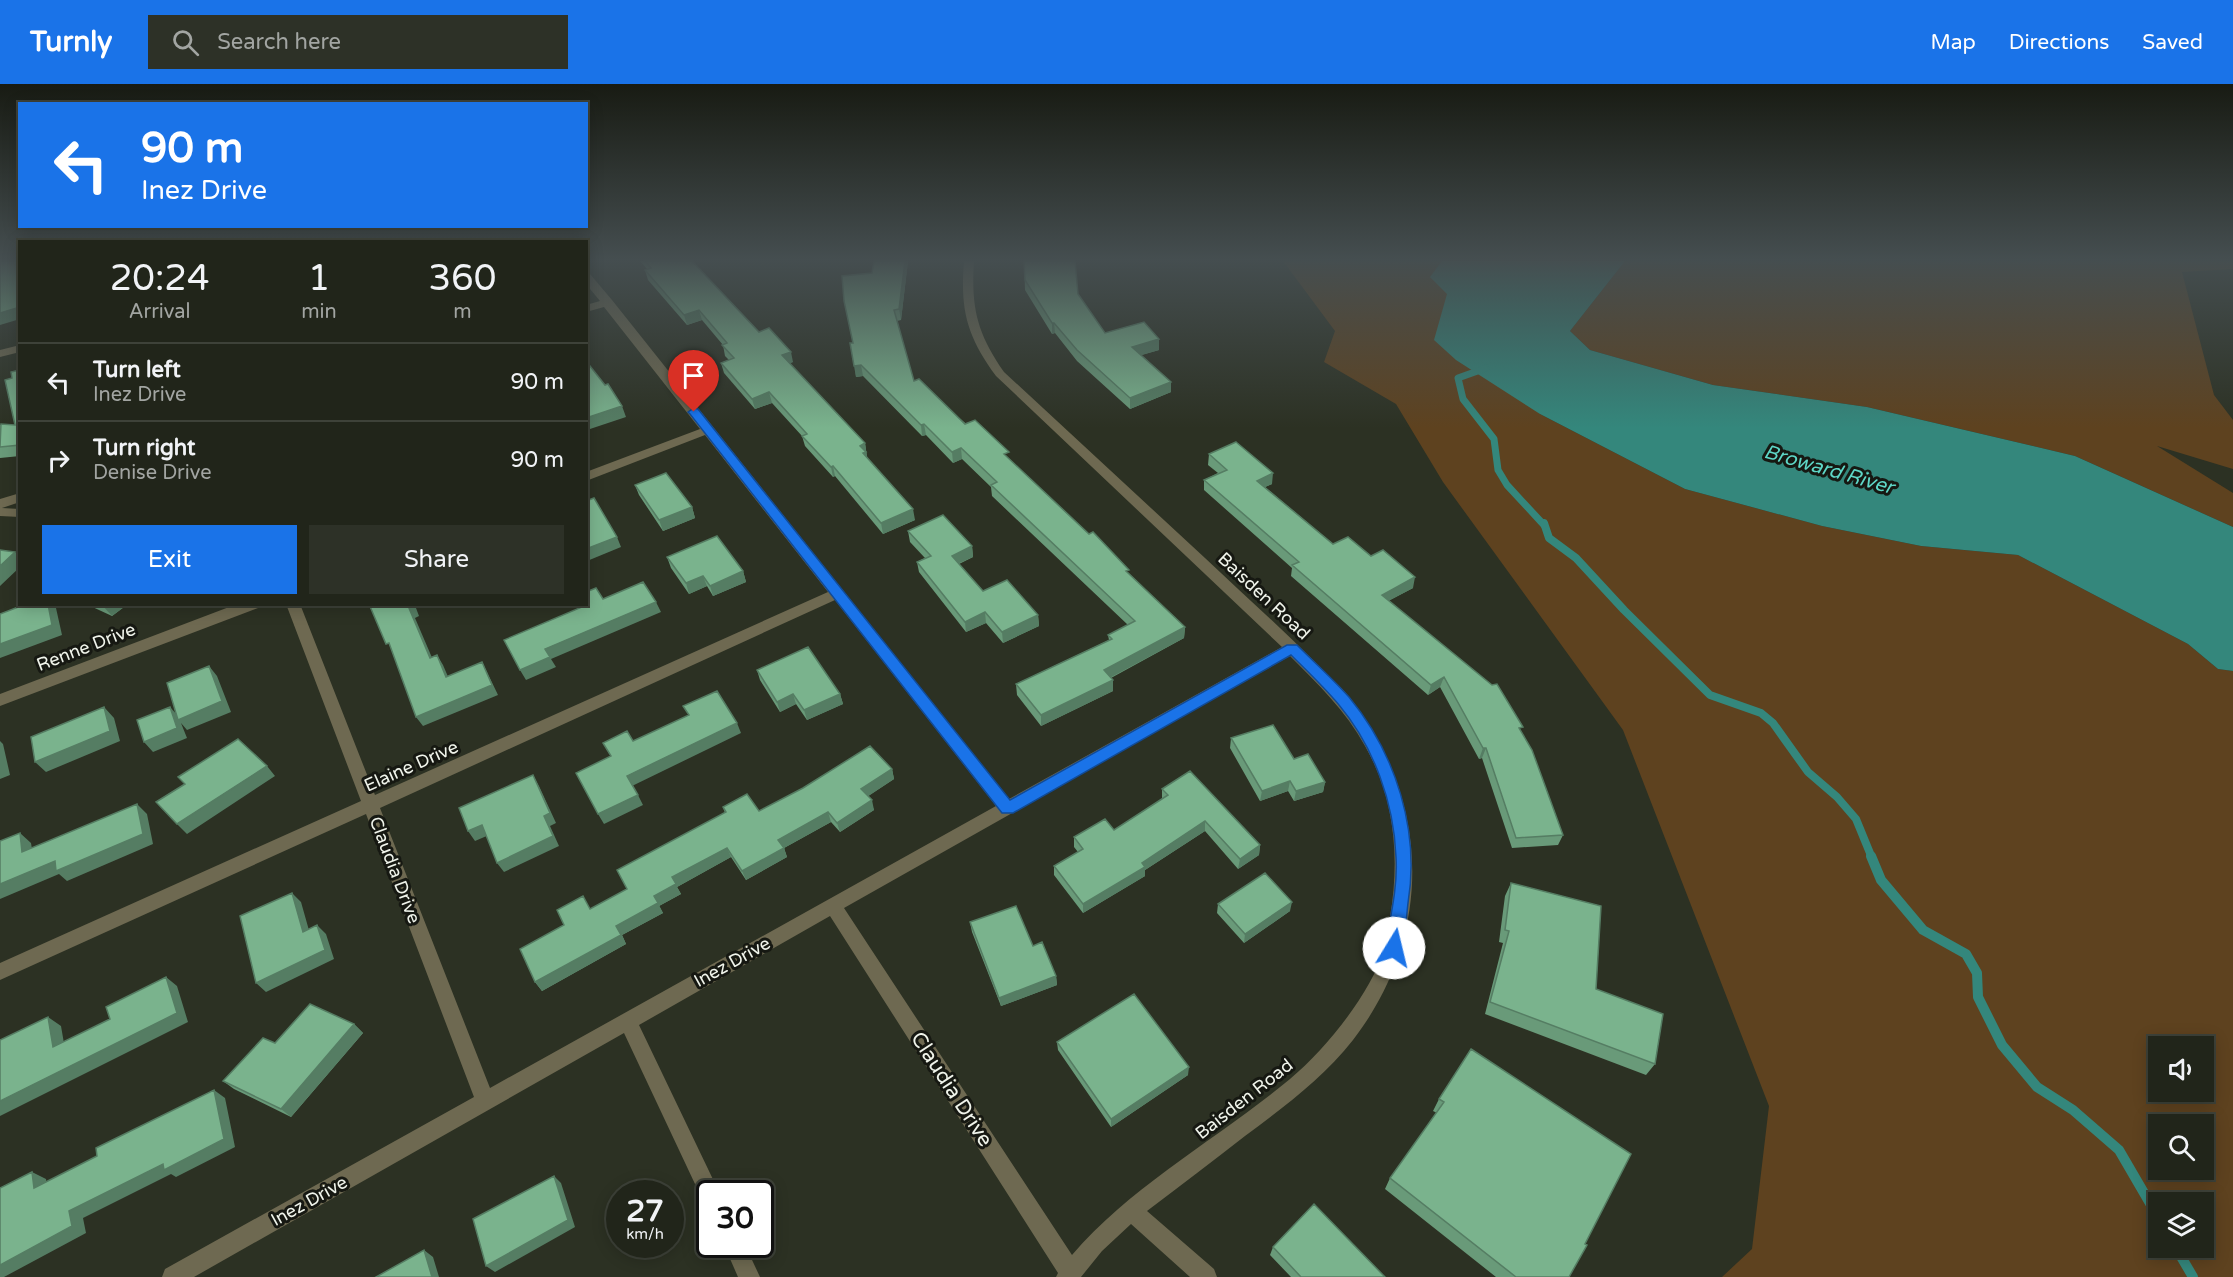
<!DOCTYPE html>
<html lang="en">
<head>
<meta charset="utf-8">
<style>
	body { margin:0; font-family:"Varela Round",sans-serif; background:#2d3127; color:#f1f3f6; height:100vh; display:flex; flex-direction:column; font-size:22px; white-space:nowrap }
	* { box-sizing:border-box; margin:0 }
	p { font-size:20px; color:#a2a5a2 }
	.icon { flex:none; width:33px; height:33px; fill:none; stroke:currentColor; stroke-width:2; stroke-linecap:round; stroke-linejoin:round }
	.map { position:relative; flex:1; overflow:hidden }
	.side { position:absolute; left:18px; top:156px; width:570px; height:366px; display:flex; flex-direction:column; background:#21251a; border-radius:0px; box-shadow:0 3px 15px #0003,0 0 0 2px #3e4239 }
	.side>* { flex:none }
	.banner { position:absolute; left:18px; top:18px; width:570px; height:126px; border-radius:0px; box-shadow:0 3px 15px #0003,0 0 0 2px #3e4239; background:#1a73e8; color:#fff; overflow:hidden }
	.tools { position:absolute; left:2148px; top:952px; display:grid; gap:12px }
	.tools a { display:grid; place-items:center; width:66px; height:66px; border-radius:0px; background:#21251a; box-shadow:0 3px 15px #0003,0 0 0 2px #3e4239; font-size:30px }
	.speed { position:absolute; left:606px; top:1096px; display:flex; gap:12px; font-size:30px; font-weight:700; text-align:center }
	.speed>* { display:grid; place-content:center; width:78px; height:78px; border-radius:50%; background:#21251a; box-shadow:0 3px 15px #0003,0 0 0 2px #3e4239; line-height:1 }
	.speed small { font-size:15px; font-weight:400 }
	.speed .limit { border:3px solid #111; border-radius:9px; background:#fff; color:#111 }
	.pin { position:absolute; display:grid; place-items:center; width:51px; height:51px; color:#fff; margin:-62px -26px; border-radius:50% 50% 50% 0; rotate:-45deg; box-shadow:0 0 6px #0007 }
	.pin .icon { rotate:45deg }
	.me { position:absolute; width:66px; margin:-33px; rotate:9deg; stroke-linejoin:round; filter:drop-shadow(0 0 4px #0008) }
	.turn { display:flex; align-items:center; gap:21px; height:126px; padding:0 24px; font-size:27px }
	.turn .icon { width:78px; height:78px; stroke-width:2.5 }
	.turn b { display:block; font-size:42px; line-height:51px }
	.eta { display:flex; justify-content:space-evenly; align-items:center; height:102px; text-align:center }
	.eta b { font-size:36px; font-weight:600; line-height:42px }
	.cta { display:flex; gap:12px; margin-top:auto; padding:12px 24px }
	.cta a { flex:1; height:69px; border-radius:0px; background:#1a73e8; color:#fff; font-size:24px; font-weight:600; line-height:69px; text-align:center }
	.cta a+a { background:#2d3127; color:#f1f3f6 }
	ul { padding:0; list-style:none }
	li { display:flex; align-items:center; gap:18px; height:78px; padding:0 24px; border-top:2px solid #3e4239 }
	li div { flex:1 }
	li b { display:block; font-size:22px }
	li em { font-style:normal }
	header { display:flex; align-items:center; gap:36px; box-sizing:border-box; height:84px; padding:0 30px; background:#1a73e8; color:#fff }
	header strong { font-size:28px }
	nav { display:flex; gap:33px; margin-inline-start:auto; font-size:21px }
	.search { width:420px; height:54px; background:#2d3127; display:flex; align-items:center; gap:15px; box-sizing:border-box; padding:0 21px; border-radius:0px; color:#a2a5a2; font-size:22px }
	.map>svg:first-child { display:block }
	.green { fill:#5e421f; fill-rule:evenodd }
	.water { fill:#34877c }
	.lines { fill:none; stroke-linecap:round; stroke-linejoin:round }
	.stream-far2 { stroke:#34877c; stroke-width:7 }
	.stream-far1 { stroke:#34877c; stroke-width:8 }
	.stream { stroke:#34877c; stroke-width:10 }
	.minor { fill:#6e6951; fill-rule:evenodd }
	.wall { fill:#699a79 }
	.shaded-wall { fill:#557d63 }
	.building { fill:#7ab38d; stroke:#557d63; stroke-width:1.5 }
	.route { fill:#1a73e8; stroke:#114b97; stroke-width:1.5 }
	.labels { text-anchor:middle; stroke-width:6; stroke-linejoin:round; paint-order:stroke }
	.street-label { font-size:18px; fill:#f0f4eb; stroke:#161812 }
	.water-label { font-size:20px; font-style:italic; fill:#5ed7c7; stroke:#161812 }
	.near-street-label { font-size:21px; fill:#f0f4eb; stroke:#161812 }
</style>
</head>
<body>
<header>
<strong>Turnly</strong>
<div class="search"><svg class="icon" aria-label="search" viewBox="0 0 24 24"><circle cx="10" cy="10" r="6"/><path d="M15 15l6 6"/></svg>Search here</div>
<nav><a>Map</a><a>Directions</a><a>Saved</a></nav>
</header>
<div class="map">
<svg width="2233" height="1193" viewBox="0 0 2233 1193">
	<rect width="100%" height="100%" fill="#2c3123"/>
	<path class="green" d="M1283,177H1442L1447,210L1540,330L1685,405L1822,442L1921,462L2018,471L2188,560L2218,585L2233,587V1193H1722L1752,1165L1769,1022L1623,646L1443,398L1396,320L1324,278L1335,247ZM2158,963H2204V1008H2158ZM2158,1041H2204V1086H2158ZM2158,1119H2204V1164H2158Z
		M1625,177H2233V185L2182,188L2214,311L2233,336V385L2157,362L2233,409V443L2075,372L1867,323L1713,301L1590,266L1570,247Z"/>
	<path class="water" d="M1442,177H1625L1570,247L1590,266L1713,301L1867,323L2075,372L2233,443V587L2218,585L2188,560L2018,471L1921,462L1822,442L1685,405L1540,330L1456,276L1434,256L1447,210L1430,193Z"/>
	<g class="lines">
		<path class="stream-far2" d="M1486,284L1458,294L1463,315L1494,355L1498,386L1507,401L1544,441"/>
		<path class="stream-far1" d="M1544,439L1549,454L1576,474L1624,526L1710,611L1761,629L1773,639L1808,688L1837,713L1856,735L1872,774"/>
		<path class="stream" d="M1871,772L1881,796L1923,846L1966,870L1977,889L1978,913L2002,961L2037,1003L2073,1026L2119,1066L2158,1133
			M2176,1164L2193,1193"/>
		<path class="minor" d="M964,177H974C971,224 977,249 1004,288C1071,350 1138,412 1205,474C1242,509 1279,542 1315,578C1326,590 1340,601 1350,614C1431,717 1434,851 1353,956C1323,994 1284,1023 1245,1052C1213,1077 1180,1102 1147,1127L1214,1185L1217,1193H1190L1131,1140L1102,1167L1081,1193H1056L1058,1189L830,832L639,941L720,1110H710V1120L703,1117L624,949L194,1193H162L165,1185L474,1013L366,730L0,896V879L361,717L286,520H300L375,711L828,508L705,351L586,397V388L700,345L604,223L586,228V221L600,217L586,200V189L590,190L612,216L1009,715L1282,563L996,292C967,252 960,227 964,177ZM835,516L996,722L490,1004L380,724ZM1290,572C1318,600 1346,627 1365,662C1395,714 1400,775 1390,833C1388,843 1388,855 1385,865C1369,911 1327,964 1290,995C1218,1055 1133,1100 1072,1171L844,824Z
			M20,261V268L0,273V266Z
			M20,409V418L2,424L20,425V433L0,432V415Z
			M237,520H260L258,524L0,622V610Z
			M724,1161H745L760,1193H738Z"/>
	</g>
	<path class="wall" d="M640,177H692L759,248L793,278L789,279L865,359L867,374L915,436L883,450L835,392L833,393L805,362L802,352L772,319L755,325L724,289L721,279L729,276L725,272L723,261L702,236L687,241L648,196L645,186L647,185Z
		M874,177H908L901,236L897,237L914,297L1009,375L1185,543L1184,554L1111,594L1113,607L1041,642L1017,611L1016,600L1109,556L1108,551L1128,541L992,412L991,403L962,375L953,379L926,351L922,352L863,292L856,293L853,259L844,217L872,189Z
		M1024,177L1078,210L1105,249L1159,255V266L1141,271L1171,298V308L1130,325L1077,277L1055,249L1052,250L1025,206Z
		M20,286V372L0,374V341H15L12,294Z
		M1209,370L1272,400L1265,403L1333,460L1371,472L1413,504L1388,517L1521,647L1563,751L1558,761L1512,764L1482,674L1479,675L1440,603L1428,611L1291,492L1292,484L1204,406V396L1218,389L1208,381Z
		M635,401L692,423L695,434L663,447L639,411Z
		M908,447L972,462L973,473L959,480L983,507L1038,531L1039,542L1003,559L986,539L966,548L919,488L917,478L925,474L910,458Z
		M667,473L743,487L746,498L713,512L707,502L689,510L671,484Z
		M86,520H128L112,532Z
		M757,586L840,610L843,620L807,636L796,620L780,628L760,596Z
		M1231,654L1294,675L1325,698L1323,708L1294,717L1288,707L1260,717L1230,664Z
		M892,685L894,695L868,712L874,726L840,748L831,738L784,764L787,773L746,796L731,773L677,803L681,810L659,822L663,829L622,851L626,860L542,907L535,898L564,841L591,825L627,805L725,729L723,723L759,727Z
		M1162,705L1260,761L1259,771L1238,785L1205,747L1145,786V792L1083,829L1054,791V782L1078,768L1074,763V753L1114,746L1162,715Z
		M1511,799L1655,980L1646,991L1485,930L1503,859L1499,858L1505,812Z
		M1218,820L1290,827L1244,859L1217,829Z
		M970,838L1033,862L1056,892L1057,901L1001,922L972,848Z
		M354,940L363,949L291,1033L234,1005L223,997L275,959Z
		M1057,958L1188,991L1111,1043L1058,966Z
		M1471,965L1569,1193H1496L1385,1105L1390,1094L1437,1029L1433,1027L1439,1015Z
		M1273,1163L1385,1193H1291L1270,1171Z"/>
	<path class="shaded-wall" d="M905,177H908L901,236L899,225Z
		M20,223V235L0,241V229Z
		M699,226L702,236L687,241L684,231Z
		M1052,239H1054L1055,249L1052,250Z
		M1159,255V266L1132,274V263Z
		M791,268L793,278L784,282L782,271Z
		M861,281L863,292L856,293L854,282Z
		M1171,298V308L1130,325V314Z
		M769,308L772,319L755,325L752,315Z
		M622,322L626,333L590,345L586,334Z
		M924,340L926,351L922,352L921,341Z
		M865,359L868,378L865,380L860,362Z
		M961,364L962,375L953,379L952,368Z
		M833,382L835,392L833,393L831,383Z
		M1273,389L1272,400L1256,407L1257,397Z
		M692,423L695,434L663,447L659,436Z
		M913,425L915,436L883,450L881,439Z
		M617,453L621,463L587,477L586,465Z
		M972,462L973,473L953,482L952,472Z
		M15,468L20,473V483L0,502V482Z
		M743,487L746,498L713,512L710,502Z
		M703,492L707,502L689,510L686,499Z
		M1415,493L1413,504L1379,522L1382,511Z
		M656,518L661,528L551,575L556,583L526,596L520,586L545,565Z
		M48,520H53L56,524L62,551L0,574V560Z
		M105,520H128L112,532L103,522Z
		M413,520H424L416,524L419,532L415,534L436,583L430,574L409,524Z
		M985,528L986,539L966,548L965,538Z
		M1038,531L1039,542L1003,559L1002,548Z
		M1185,543L1184,554L1104,597V586Z
		M437,571L443,581L452,602L446,593Z
		M482,578L487,588L498,611L423,642L416,633Z
		M209,582L217,592L231,628L187,646L181,639L187,654L153,668L144,658L170,623L179,633Z
		M1444,593L1440,603L1428,611L1431,601Z
		M1113,596V607L1041,642V631Z
		M793,610L796,620L780,628L777,618Z
		M840,610L843,620L807,636L804,626Z
		M104,623L114,634L120,657L46,688L35,678Z
		M737,639L741,649L632,702L627,692Z
		M0,657L3,660L10,691L0,695Z
		M1483,664H1486L1482,674L1479,675Z
		M267,682L275,692L187,750L177,740Z
		M892,685L894,695L864,715L861,705Z
		M533,691L539,702L556,739L550,742L559,762L504,788L497,779Z
		M1290,697L1288,707L1260,717L1262,707Z
		M1325,698L1323,708L1294,717L1296,707Z
		M638,711L643,721L604,740L598,730Z
		M872,716L874,726L840,748L837,739Z
		M137,720L147,730L153,760L67,797L59,790L0,815V800Z
		M828,728L831,738L784,764L787,773L746,796L742,787L778,756Z
		M1205,737V747L1145,786V792L1083,829V820L1142,779Z
		M482,741L489,751L475,757L468,747Z
		M20,749L31,759L34,777L22,768Z
		M1260,761L1259,771L1238,785L1240,775Z
		M727,764L731,773L677,803L681,810L659,822L654,812L672,793Z
		M292,809L301,818L312,857L303,848Z
		M1292,818L1290,827L1244,859L1245,850Z
		M658,819L663,829L622,851L626,860L542,907L535,898L616,842Z
		M317,841L326,850L334,875L266,908L256,899Z
		M1056,892L1057,901L1001,922L999,914Z
		M166,893L177,902L188,938L0,1032V1017Z
		M48,933L61,942L66,971L53,963Z
		M354,940L363,949L291,1033L281,1025Z
		M1189,983L1188,991L1111,1043V1035Z
		M214,1006L225,1014L235,1063L176,1093L171,1090L83,1134L86,1149L4,1193H0V1181L69,1127Z
		M32,1088L46,1095L48,1112L34,1104Z
		M554,1092L561,1099L575,1143L495,1188L486,1182Z
		M424,1166L433,1173L439,1193H432Z"/>
	<path class="building" d="M0,177H17L20,185V223L0,229Z
		M645,177H692L759,248L769,244L791,268L782,271L865,359L860,362L866,368L863,369L913,425L881,439L833,382L831,383L802,352L807,350L769,308L752,315L721,279L734,274L722,261L727,259L699,226L684,231L645,186L651,184Z
		M874,177H905L899,225L894,226L914,297L919,295L965,340L975,336L1009,368L1004,370L1089,450L1093,448L1129,486L1126,487L1185,543L1104,586L1113,596L1041,631L1016,600L1112,555L1108,551L1135,537L991,401L997,398L961,364L952,368L924,340L921,341L861,281L854,282L850,259H853L844,217L842,192L872,189Z
		M1024,177H1075L1078,210L1105,249L1144,238L1159,255L1132,263L1171,298L1130,314L1077,266L1054,239H1052L1025,196Z
		M586,277L605,301L608,300L622,322L586,334Z
		M20,286V361L0,363L1,340L15,341L5,296L12,294L11,288Z
		M1236,358L1273,389L1257,397L1333,460L1348,453L1371,472L1383,466L1415,493L1382,511L1492,601L1497,600L1523,643L1519,644L1532,666L1563,751L1516,754L1486,664H1483L1444,593L1431,601L1292,481L1299,478L1204,396L1227,386L1209,370Z
		M666,389L692,423L659,436L635,401Z
		M594,414L617,453L586,465V417Z
		M943,431L972,462L952,472L983,507L1007,496L1038,531L1002,548L985,528L965,538L917,478L931,472L908,447Z
		M717,452L743,487L710,502L703,492L686,499L667,473Z
		M0,466L15,468L0,482Z
		M643,498L656,518L545,565L550,573L520,586L504,556L582,523L580,520H586V508L596,504L603,515Z
		M26,520H48L52,541L0,560V530Z
		M369,520H413V522L409,524L430,574L437,571L446,593L482,578L492,601L416,633L389,559L386,560Z
		M808,563L840,610L804,626L793,610L777,618L757,586Z
		M209,582L222,617L178,636L167,599Z
		M717,607L737,639L627,692L638,711L598,730L576,689L611,672L603,659L627,647L633,657L689,631L683,622Z
		M104,623L110,647L35,678L31,653Z
		M170,623L177,644L144,658L137,636Z
		M1273,641L1294,675L1308,670L1325,698L1296,707L1290,697L1262,707L1231,654Z
		M238,655L267,682L177,740L156,718L185,700L178,693Z
		M870,662L892,685L861,705L872,716L837,739L828,728L778,756L784,764L742,787L727,764L672,793L676,800L654,812L658,819L616,842L621,851L535,898L520,865L564,841L557,826L583,812L590,825L627,805L617,786L726,728L723,723L747,710L759,727L803,704Z
		M1190,687L1260,761L1240,775L1205,737L1142,779L1145,783L1083,820L1054,782L1083,765L1074,753L1105,735L1114,746L1168,711L1162,705Z
		M533,691L550,729L544,732L553,752L497,779L482,741L468,747L459,724Z
		M137,720L143,750L56,787L55,777L0,800V757L20,749L22,768Z
		M1265,789L1292,818L1245,850L1218,820Z
		M1511,799L1601,822L1596,905L1663,930L1655,980L1490,918L1509,847L1505,846Z
		M292,809L303,848L317,841L325,866L256,899L240,832Z
		M1016,822L1033,862L1042,858L1056,892L999,914L970,838Z
		M166,893L177,929L0,1017V956L48,933L53,963L110,935L106,923Z
		M1134,910L1189,983L1111,1035L1057,958Z
		M310,920L354,940L281,1025L223,997L263,954L275,959Z
		M1471,965L1631,1070L1585,1160L1587,1161L1569,1193H1516L1390,1094L1444,1018L1439,1015Z
		M214,1006L224,1055L164,1086L163,1080L69,1127L72,1142L0,1181V1104L32,1088L34,1104L97,1072L96,1064Z
		M554,1092L568,1136L486,1182L473,1135Z
		M1314,1120L1385,1193H1301L1273,1163Z
		M424,1166L432,1193H376Z"/>
	<linearGradient id="sky" x2="0" y2="1"><stop stop-color="#181b13"/><stop offset="0.51" stop-color="#454e50"/><stop offset="1" stop-color="#454e50" stop-opacity="0"/></linearGradient>
	<rect width="2233" height="344" fill="url(#sky)"/>
	<path class="route" d="M694,324L698,325L1010,716L1287,561H1297C1314,578 1333,595 1349,613C1396,670 1420,747 1408,819C1406,835 1406,855 1399,869L1394,871L1388,869L1385,864C1390,834 1398,803 1396,773C1394,719 1374,663 1339,621C1324,603 1307,587 1291,571L1013,729H1002L690,330L688,328Z"/>
	<g class="labels">
		<g class="street-label">
			<text transform="translate(1264 512) rotate(43)" y="6">Baisden Road</text>
			<text transform="translate(86 563) rotate(-21)" y="6">Renne Drive</text>
			<text transform="translate(411 682) rotate(-24)" y="6">Elaine Drive</text>
			<text transform="translate(395 786) rotate(69)" y="6">Claudia Drive</text>
			<text transform="translate(732 878) rotate(-29)" y="6">Inez Drive</text>
			<text transform="translate(1244 1015) rotate(-38)" y="6">Baisden Road</text>
			<text transform="translate(309 1117) rotate(-29)" y="6">Inez Drive</text>
		</g>
		<g class="water-label">
			<text transform="translate(1829 385) rotate(16)" y="7">Broward River</text>
		</g>
		<g class="near-street-label">
			<text transform="translate(952 1005) rotate(57)" y="7">Claudia Drive</text>
		</g>
	</g>
</svg>
<div class="tools">
<a><svg class="icon" aria-label="sound" viewBox="0 0 24 24"><path d="M4 9h4l5-4v14l-5-4H4zM17 9q2 3 0 6"/></svg></a>
<a><svg class="icon" aria-label="search" viewBox="0 0 24 24"><circle cx="10" cy="10" r="6"/><path d="M15 15l6 6"/></svg></a>
<a><svg class="icon" aria-label="layers" viewBox="0 0 24 24"><path d="M12 4l9 5-9 5-9-5zM3 14l9 5 9-5"/></svg></a>
</div>
<div class="speed"><div>27<small>km/h</small></div><div class="limit">30</div></div>
<div class="pin" style="left:694px;top:328px;background:#d93025"><svg class="icon" aria-label="arrive" viewBox="0 0 24 24"><path d="M6 21V4h12l-3 4 3 4H6"/></svg></div>
<svg class="me" style="left:1394px;top:864px" viewBox="-20 -20 40 40"><circle r="19" fill="#fff"/><path d="M0-13L10 11 0 6-10 11z" fill="#1a73e8"/></svg>
<div class="banner">
<div class="turn"><svg class="icon" aria-label="left" viewBox="0 0 24 24"><path d="M17 20v-9H6M10 6l-5 5 5 5"/></svg><div><b>90 m</b>Inez Drive</div></div>
</div>
<section class="side">
<div class="eta">
<div><b>20:24</b><p>Arrival</p></div>
<div><b>1</b><p>min</p></div>
<div><b>360</b><p>m</p></div>
</div>
<ul>
<li><svg class="icon" aria-label="left" viewBox="0 0 24 24"><path d="M17 20v-9H6M10 6l-5 5 5 5"/></svg><div><b>Turn left</b><p>Inez Drive</p></div><em>90 m</em></li>
<li><svg class="icon" aria-label="right" viewBox="0 0 24 24"><path d="M7 20v-9h11M14 6l5 5-5 5"/></svg><div><b>Turn right</b><p>Denise Drive</p></div><em>90 m</em></li>
</ul>
<div class="cta"><a>Exit</a><a>Share</a></div>
</section>
</div>
</body>
</html>
